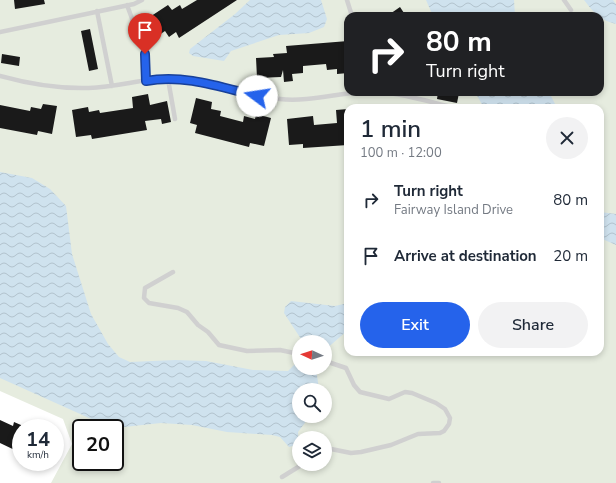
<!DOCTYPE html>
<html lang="en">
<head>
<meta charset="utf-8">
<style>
	body { margin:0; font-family:"Nunito Sans",sans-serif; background:#f2f2f3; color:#1f2937; height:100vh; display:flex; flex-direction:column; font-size:15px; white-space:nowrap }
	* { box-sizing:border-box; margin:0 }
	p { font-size:13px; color:#747a83 }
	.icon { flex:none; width:22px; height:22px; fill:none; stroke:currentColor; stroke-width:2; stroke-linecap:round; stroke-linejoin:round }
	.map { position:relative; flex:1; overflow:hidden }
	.drawer { position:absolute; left:344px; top:104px; width:260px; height:252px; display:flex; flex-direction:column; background:#fff; border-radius:12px; box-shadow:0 2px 6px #0003 }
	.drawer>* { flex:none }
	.top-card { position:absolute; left:344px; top:12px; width:260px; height:84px; border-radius:12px; box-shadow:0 2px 6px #0003; background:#202124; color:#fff; overflow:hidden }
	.needle { width:26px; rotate:273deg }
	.controls { position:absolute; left:292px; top:335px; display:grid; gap:8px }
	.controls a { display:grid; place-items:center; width:40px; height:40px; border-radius:50%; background:#fff; box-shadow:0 2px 6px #0003; font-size:20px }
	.speed { position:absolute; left:12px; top:419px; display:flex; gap:8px; font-size:20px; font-weight:700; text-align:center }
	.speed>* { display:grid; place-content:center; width:52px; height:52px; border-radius:50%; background:#fff; box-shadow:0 2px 6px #0003; line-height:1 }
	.speed small { font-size:10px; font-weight:400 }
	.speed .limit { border:2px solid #111; border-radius:6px; background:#fff; color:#111 }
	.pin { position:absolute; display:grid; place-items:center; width:34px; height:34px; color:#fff; margin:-41px -17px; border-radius:50% 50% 50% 0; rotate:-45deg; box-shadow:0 0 4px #0007 }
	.pin .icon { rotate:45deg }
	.me { position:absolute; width:44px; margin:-22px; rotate:284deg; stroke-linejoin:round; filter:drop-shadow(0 0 3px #0008) }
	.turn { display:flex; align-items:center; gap:14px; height:84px; padding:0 16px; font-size:18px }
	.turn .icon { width:52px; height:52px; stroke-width:2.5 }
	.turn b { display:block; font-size:28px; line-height:34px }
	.round { display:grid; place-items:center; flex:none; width:42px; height:42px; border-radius:21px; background:#f2f2f3 }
	.head { display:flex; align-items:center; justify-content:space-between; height:68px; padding:0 16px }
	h1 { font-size:24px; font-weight:600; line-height:30px }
	.cta { display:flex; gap:8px; margin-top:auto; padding:8px 16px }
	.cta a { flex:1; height:46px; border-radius:24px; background:#2563eb; color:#fff; font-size:16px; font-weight:600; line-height:46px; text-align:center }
	.cta a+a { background:#f2f2f3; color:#1f2937 }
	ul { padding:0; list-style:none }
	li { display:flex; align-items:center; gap:12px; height:56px; padding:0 16px }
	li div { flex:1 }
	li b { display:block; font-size:15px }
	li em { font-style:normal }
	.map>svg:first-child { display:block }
	.grass { fill:#e6ecdf; fill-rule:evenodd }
	.water { fill:url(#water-waves) }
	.building { fill:#1a1a1a }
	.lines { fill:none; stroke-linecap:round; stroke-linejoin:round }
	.service { stroke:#d0d0d0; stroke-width:4.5 }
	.route-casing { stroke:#184099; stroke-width:10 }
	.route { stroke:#2563eb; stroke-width:7 }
</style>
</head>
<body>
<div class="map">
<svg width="616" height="483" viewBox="0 0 616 483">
	<defs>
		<pattern id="water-waves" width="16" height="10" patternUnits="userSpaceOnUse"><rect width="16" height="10" fill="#cfe2ee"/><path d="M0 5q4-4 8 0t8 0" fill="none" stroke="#b2c2cd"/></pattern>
	</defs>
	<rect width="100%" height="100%" fill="#fff"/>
	<path class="grass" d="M0,0H616V483H51L72,444L63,419L0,391ZM348,16H600V92H348ZM348,108H600V352H348ZM299,342H325V368H299ZM299,390H325V416H299ZM81,428H115V462H81ZM299,438H325V464H299Z"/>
	<path class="water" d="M250,0H321L327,19L324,27L309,33L279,35L231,51L224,61L193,56L189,53L190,49L235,14Z
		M426,0H514L515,16H433Z
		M584,0H613L616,4V24C601,21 593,12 584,0Z
		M475,92H549L557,108H484Z
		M0,172L32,178L50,189L66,206L72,254L91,314L108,344L119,357L130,362L175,360L206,361L253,370L288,371L299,360V368H316L319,390H299V416H310L298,432L299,444L289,447L280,437L272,435L227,432L192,425L161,423L124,427L98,422L0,378Z
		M600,212L616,214V245L600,238Z
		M291,301L335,306L348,303V330L325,350V342H303L284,313L285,307Z"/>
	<path class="building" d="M14,0H44L45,4L15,9Z
		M197,0H237L179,38L176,32L169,37L165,31L150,41L139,24L168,5L172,10L180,5L182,9Z
		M400,7L406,16H387Z
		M90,29L98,69L89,71L81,31Z
		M348,41V73L337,74V69L327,70L326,64L303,66V73L292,74L293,81L284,82L283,70L281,77L257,78L256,58L274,57L273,54L287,53L286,46Z
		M2,54L20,57L19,66L1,63Z
		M438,92L459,93L457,103L437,99Z
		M148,94L150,105L167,101L171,122L162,124L161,119L145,121L147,130L92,139L91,135L76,137L72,110L88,107L89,112L99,110L100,113L133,108L132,97Z
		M196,98L212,102L211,109L221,111L220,116L243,122L244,116L255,119L256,114L271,118L264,146L250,143L249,147L195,133L197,125L190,123Z
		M43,104L57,106L52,134L38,131L37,135L0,128V105L30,111L31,107L41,109Z
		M348,109V145L303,148V144L289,145L287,119L313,116L314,125L337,123L336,110Z
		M0,420L13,426L14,422L21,425V453L0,443Z"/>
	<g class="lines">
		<path class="service" d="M347,0L352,16
			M564,0L571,10
			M127,5L145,54L146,81
			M97,11L112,86
			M0,32L134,4L142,0
			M0,76C29,84 59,89 89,88C118,87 145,78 173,78C209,79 244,95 280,99C306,102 335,94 361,92C393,90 425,101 456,108
			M168,79L175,119
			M173,272L145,288L144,298L149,303L178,308L187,312L198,325L208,332L219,345L247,351L280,350L299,354
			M325,361L346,368L354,385L360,392L389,399L405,392L412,393L436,403L445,409L450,418L449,424L444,431L440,433L418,434L391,445L361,452L351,453L331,449L325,450
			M282,477L303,464
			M433,483H439"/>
	</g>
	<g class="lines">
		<g class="route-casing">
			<path id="route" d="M145,54L146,81C184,74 220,87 257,96"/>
		</g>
		<use href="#route" class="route"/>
	</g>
</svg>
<div class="controls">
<a><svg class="needle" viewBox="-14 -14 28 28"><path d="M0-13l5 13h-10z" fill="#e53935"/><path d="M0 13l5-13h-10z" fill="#747a83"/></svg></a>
<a><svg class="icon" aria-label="search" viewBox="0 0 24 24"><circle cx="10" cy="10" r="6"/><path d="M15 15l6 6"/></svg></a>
<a><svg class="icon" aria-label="layers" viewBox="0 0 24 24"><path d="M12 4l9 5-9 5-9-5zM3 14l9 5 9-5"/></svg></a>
</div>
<div class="speed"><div>14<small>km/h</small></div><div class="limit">20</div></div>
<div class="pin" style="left:145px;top:54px;background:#d93025"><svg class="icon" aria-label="arrive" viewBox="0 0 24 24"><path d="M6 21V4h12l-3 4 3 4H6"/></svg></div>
<svg class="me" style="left:257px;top:96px" viewBox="-20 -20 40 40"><circle r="19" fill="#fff"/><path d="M0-13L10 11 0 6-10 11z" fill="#2563eb"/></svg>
<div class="top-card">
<div class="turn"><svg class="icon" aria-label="right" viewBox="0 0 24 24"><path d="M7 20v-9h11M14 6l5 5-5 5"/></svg><div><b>80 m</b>Turn right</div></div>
</div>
<section class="drawer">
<div class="head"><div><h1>1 min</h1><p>100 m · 12:00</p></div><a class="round"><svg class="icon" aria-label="close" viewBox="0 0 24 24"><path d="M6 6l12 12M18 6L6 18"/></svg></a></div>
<ul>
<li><svg class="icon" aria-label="right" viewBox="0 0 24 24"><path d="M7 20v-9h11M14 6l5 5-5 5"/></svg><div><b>Turn right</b><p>Fairway Island Drive</p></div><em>80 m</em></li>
<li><svg class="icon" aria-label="arrive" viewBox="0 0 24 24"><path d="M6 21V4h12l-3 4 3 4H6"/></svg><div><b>Arrive at destination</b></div><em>20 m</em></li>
</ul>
<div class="cta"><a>Exit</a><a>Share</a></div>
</section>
</div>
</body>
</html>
